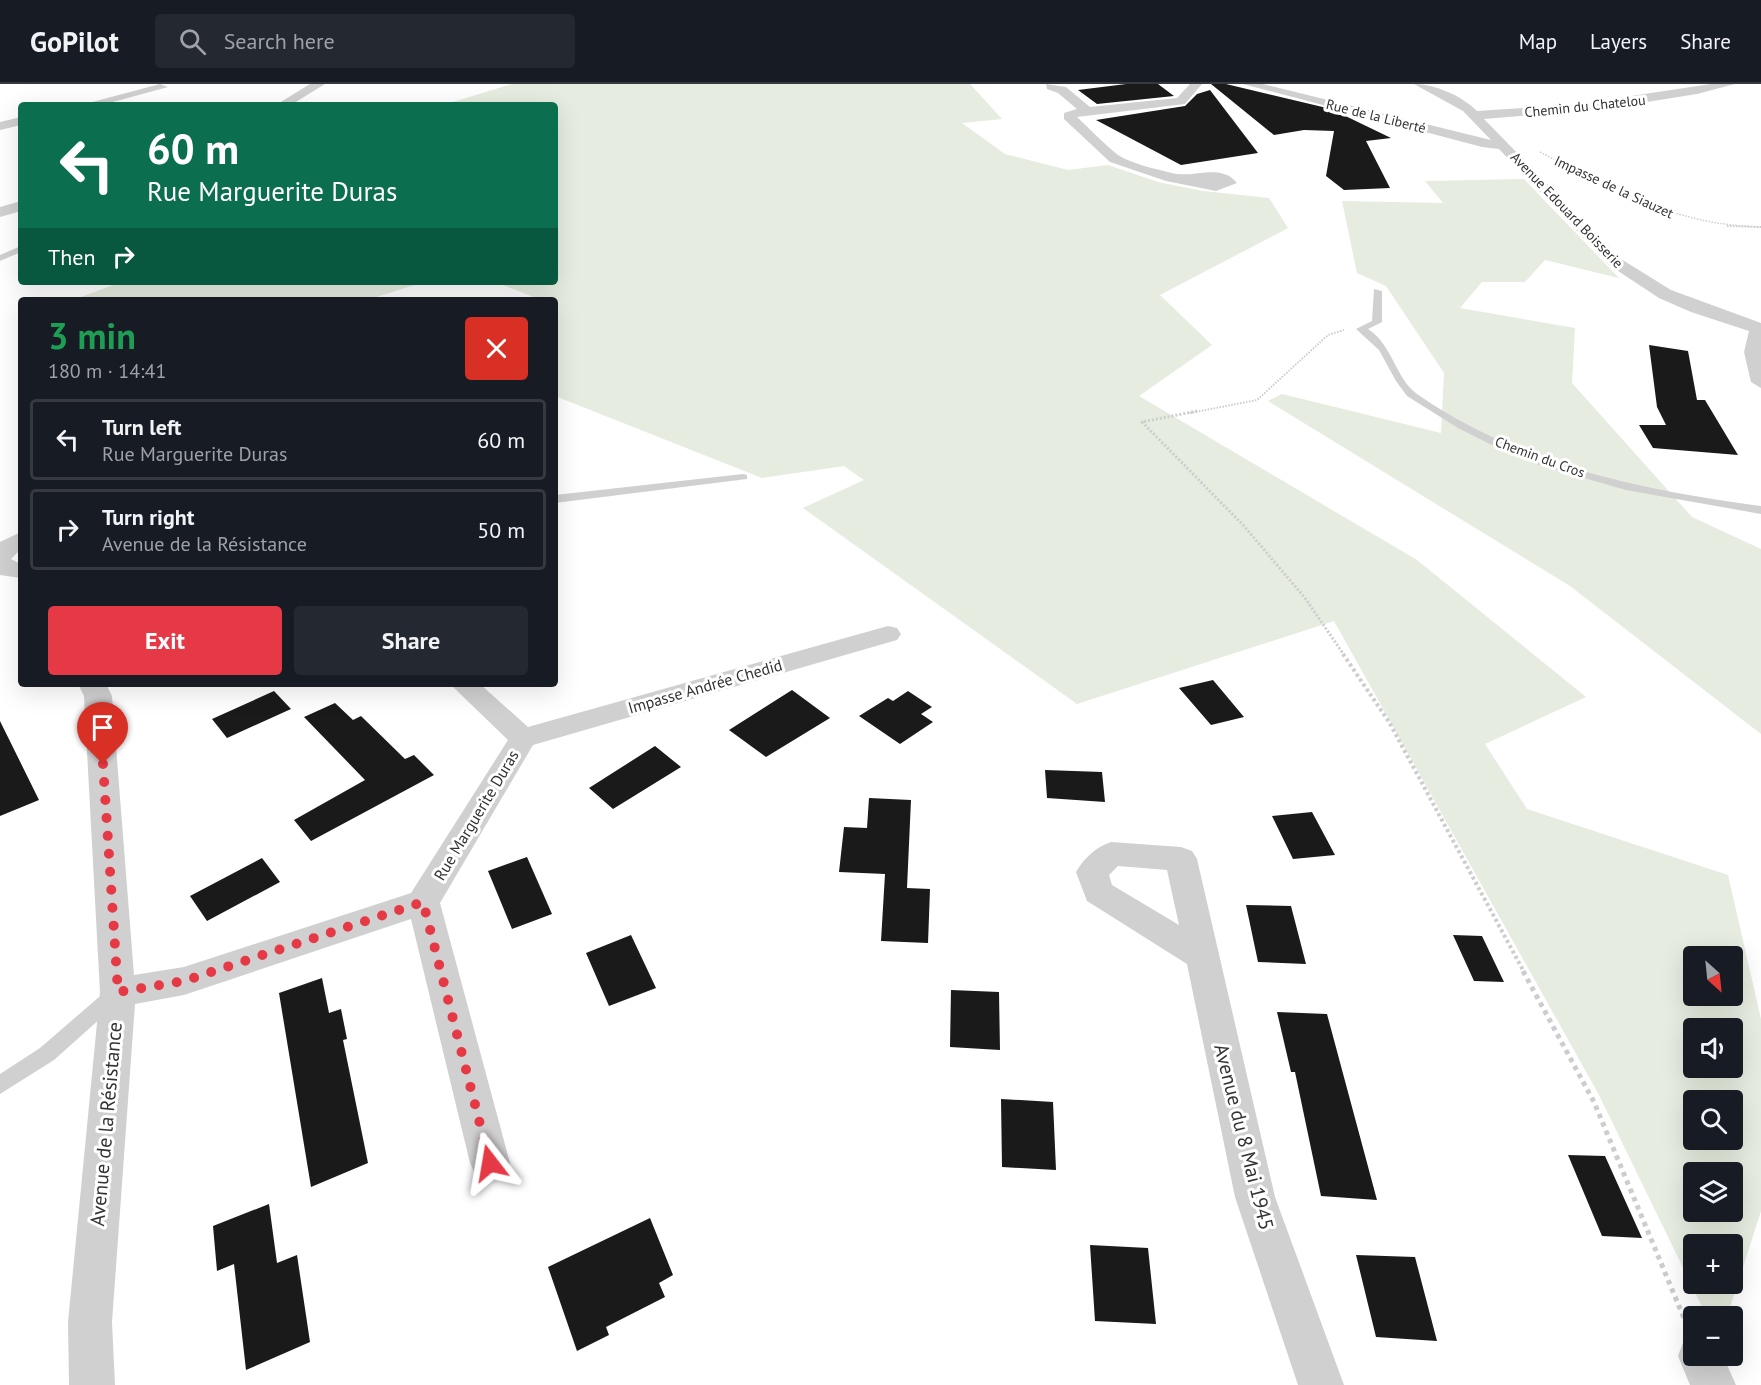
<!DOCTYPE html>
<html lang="en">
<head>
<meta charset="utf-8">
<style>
	body { margin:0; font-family:"PT Sans",sans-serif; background:#242831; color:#f1f3f6; height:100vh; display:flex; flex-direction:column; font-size:22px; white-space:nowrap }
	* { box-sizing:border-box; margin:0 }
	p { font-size:20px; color:#9ea1a6 }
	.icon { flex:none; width:33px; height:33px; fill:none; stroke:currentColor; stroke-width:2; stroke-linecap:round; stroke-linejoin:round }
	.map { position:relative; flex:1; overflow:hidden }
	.panel { position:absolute; left:18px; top:213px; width:540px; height:390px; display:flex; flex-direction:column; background:#171b24; border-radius:6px; box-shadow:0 6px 24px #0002 }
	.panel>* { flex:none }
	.guide { position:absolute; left:18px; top:18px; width:540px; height:183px; border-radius:6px; box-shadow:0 6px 24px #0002; background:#0b6e4f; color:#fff; overflow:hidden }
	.needle { width:39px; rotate:153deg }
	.buttons { position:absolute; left:1683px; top:862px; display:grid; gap:12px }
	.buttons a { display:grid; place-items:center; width:60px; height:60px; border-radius:6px; background:#171b24; box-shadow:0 6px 24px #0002; font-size:30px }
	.pin { position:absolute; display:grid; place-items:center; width:51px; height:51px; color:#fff; margin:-62px -26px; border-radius:50% 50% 50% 0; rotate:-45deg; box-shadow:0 0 6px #0007 }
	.pin .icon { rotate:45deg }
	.me { position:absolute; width:66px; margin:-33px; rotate:346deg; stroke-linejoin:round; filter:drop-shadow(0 0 4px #0008) }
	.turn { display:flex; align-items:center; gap:21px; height:126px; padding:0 30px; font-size:27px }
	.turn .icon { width:78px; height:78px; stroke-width:2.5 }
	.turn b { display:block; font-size:42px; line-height:51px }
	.then { display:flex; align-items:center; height:57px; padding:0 30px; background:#0003; gap:12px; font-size:22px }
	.round { display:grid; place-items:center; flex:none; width:63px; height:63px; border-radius:6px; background:#242831 }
	.overview { display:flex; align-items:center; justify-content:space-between; height:102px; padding:0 30px }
	h1 { font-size:36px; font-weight:800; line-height:45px; color:#1e9e55 }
	.cta { display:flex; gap:12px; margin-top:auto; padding:12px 30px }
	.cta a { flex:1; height:69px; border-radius:6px; background:#e63946; color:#fff; font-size:24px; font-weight:800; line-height:69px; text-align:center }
	.cta a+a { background:#242831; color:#f1f3f6 }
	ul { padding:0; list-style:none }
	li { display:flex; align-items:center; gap:18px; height:81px; margin:0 12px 9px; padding:0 18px; border:3px solid #363941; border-radius:6px }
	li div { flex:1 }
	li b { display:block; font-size:22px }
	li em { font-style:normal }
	header { display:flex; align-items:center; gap:36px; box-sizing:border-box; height:84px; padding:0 30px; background:#171b24; border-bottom:2px solid #363941 }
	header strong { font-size:28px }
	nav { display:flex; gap:33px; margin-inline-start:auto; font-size:21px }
	.search { width:420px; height:54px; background:#242831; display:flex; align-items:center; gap:15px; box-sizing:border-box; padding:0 21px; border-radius:6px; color:#9ea1a6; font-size:22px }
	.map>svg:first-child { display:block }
	.green { fill:#e6ecdf; fill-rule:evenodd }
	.building { fill:#1a1a1a }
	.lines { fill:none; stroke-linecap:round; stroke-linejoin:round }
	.path-far4 { stroke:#cdcdcd; stroke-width:1.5; stroke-dasharray:1.5 1.5; stroke-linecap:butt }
	.path-far3 { stroke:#cdcdcd; stroke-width:2; stroke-dasharray:1.5 1.5; stroke-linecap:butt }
	.path-far2 { stroke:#cdcdcd; stroke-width:3; stroke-dasharray:2 2; stroke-linecap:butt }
	.path-far1 { stroke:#cdcdcd; stroke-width:4; stroke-dasharray:3 3; stroke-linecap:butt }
	.path { stroke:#cdcdcd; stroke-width:5; stroke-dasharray:4.5 4.5; stroke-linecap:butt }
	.lane { fill:#d0d0d0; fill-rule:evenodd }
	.street { fill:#d0d0d0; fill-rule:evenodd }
	.route { stroke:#e63946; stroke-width:10; stroke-dasharray:0 18 }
	.labels { text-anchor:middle; stroke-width:6; stroke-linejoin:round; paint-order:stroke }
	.far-street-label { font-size:14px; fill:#333; stroke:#fff }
	.street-label { font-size:16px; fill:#333; stroke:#fff }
	.near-street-label { font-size:20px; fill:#333; stroke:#fff }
</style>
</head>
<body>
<header>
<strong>GoPilot</strong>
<div class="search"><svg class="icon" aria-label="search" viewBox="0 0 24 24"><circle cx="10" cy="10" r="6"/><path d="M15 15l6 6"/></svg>Search here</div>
<nav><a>Map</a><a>Layers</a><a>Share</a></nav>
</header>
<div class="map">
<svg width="1761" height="1301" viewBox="0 0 1761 1301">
	<rect width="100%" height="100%" fill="#fff"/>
	<path class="green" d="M512,0H970L1002,35L962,39L1005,70L1068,86L1108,81L1158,98L1203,107L1269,114L1288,144L1160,211L1212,261L1139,312L1417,476L1586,613L1485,660L1527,725L1728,791L1761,935V1127L1727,1233H1707L1599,1011L1334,537L1077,620L803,424L864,396L844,382L762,394L555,312V216H541L495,198H555V21H443ZM1694,873H1732V912H1694ZM1694,945H1732V984H1694ZM1694,1017H1732V1056H1694ZM1694,1089H1732V1128H1694ZM1694,1161H1732V1200H1694Z
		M1524,95L1619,194L1545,176L1525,198H1482L1460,224L1575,244L1572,299L1692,433L1761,465V650L1570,502L1268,317L1282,310L1441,349L1444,289L1386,202L1357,189L1342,117L1443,119L1425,97Z
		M121,198H424L367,216H73Z"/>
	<path class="building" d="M1126,0H1158L1174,12L1097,20L1078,6Z
		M1211,0H1226L1331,25L1391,54L1366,57L1390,104L1344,106L1326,92L1334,47L1304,46L1274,51Z
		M1210,6L1258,69L1181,81L1096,36L1185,22L1197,10Z
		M1649,261L1688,267L1697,316H1705L1738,371L1653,364L1639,341H1666L1657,323Z
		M1213,596L1244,633L1211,641L1179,604Z
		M792,606L830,634L766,673L729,646Z
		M274,607L291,625L227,654L212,635Z
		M908,607L932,623L921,630L933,638L900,660L859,632L888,614L893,617Z
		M335,619L353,636L361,632L405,675L414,671L434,691L311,757L294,736L365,696L304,633Z
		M0,637L39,716L0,732Z
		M655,662L681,683L613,725L589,704Z
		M1045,686L1102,688L1105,718L1047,714Z
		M869,714L911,716L907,804L930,805L928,859L881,857L885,790L839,788L844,743L867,744Z
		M1312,728L1335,771L1293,775L1272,732Z
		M527,773L552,830L512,845L488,787Z
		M262,774L280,798L207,837L190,812Z
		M1246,821L1291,822L1306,880L1258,878Z
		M631,851L656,904L609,922L586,869Z
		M1453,851L1482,852L1504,898L1474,897Z
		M322,894L329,929L341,925L347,955L343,956L368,1079L311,1103L279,909Z
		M951,906L999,908L1000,966L950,963Z
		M1277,928L1327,930L1377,1116L1321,1112L1295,988H1291Z
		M1001,1015L1053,1018L1056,1086L1002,1083Z
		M1568,1071L1605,1072L1642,1154L1602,1152Z
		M269,1120L277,1179L297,1171L310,1258L246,1286L234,1180L217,1187L213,1142Z
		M650,1134L673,1191L659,1199L665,1213L606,1243L609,1251L577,1267L548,1183Z
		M1090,1161L1148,1164L1156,1240L1095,1237Z
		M1356,1171L1415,1173L1437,1257L1376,1253Z"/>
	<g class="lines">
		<path class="path-far4" d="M1540,68C1614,106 1676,141 1761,143"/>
		<path class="path-far3" d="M1727,142L1761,143
			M1190,329L1257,316L1328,251L1344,246"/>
		<path class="path-far2" d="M1197,327L1142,338L1244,442L1305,514L1344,571"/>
		<path class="path-far1" d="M1343,570L1389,638L1524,888"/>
		<path class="path" d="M1523,887L1594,1018L1686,1239"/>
		<path class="lane" d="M21,162V168L0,177V171Z
			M1374,205L1382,207V238L1368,245C1393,261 1395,294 1417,310C1519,381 1641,406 1761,422V430L1626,406L1539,381L1498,364L1458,344L1407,312L1396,297L1379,266L1356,245L1372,237Z
			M743,390L747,391V395L555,419V411Z
			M113,904L120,907L122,912L120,917L54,976L0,1010V990L40,964L106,907Z"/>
		<path class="street" d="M160,0L168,3L102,21H81Z
			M310,0H325L291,21H276Z
			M1046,0L1066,3L1090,23L1177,14L1190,0H1202L1185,20L1077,33C1090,45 1104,60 1118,71C1132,80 1156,85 1172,89C1193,95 1221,78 1237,99L1216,107L1166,97L1110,78L1064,35V29L1077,25L1058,9L1047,5Z
			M1243,0H1263L1491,56L1463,27L1414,0C1435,0 1462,12 1477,27L1571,21L1711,0H1735L1697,10L1603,25L1484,35L1621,175L1671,206L1761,239V304L1751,298L1744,268L1749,247L1691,228L1659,214L1609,181L1499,65L1482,63Z
			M21,33V41L0,46V38Z
			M21,117V127L0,133V123Z
			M21,448V465L11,475L21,480V494L0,491V458Z
			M888,542L897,544L901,550L897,556L533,661L440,819L510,1079L504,1092L490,1097L476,1092L470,1079L411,835L184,911L135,920L112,1238L115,1301H69L68,1238L100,908L84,612L78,600H106L112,612L134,891L184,883L411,809L508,656L450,600H480L528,643Z
			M1111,758L1181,763L1192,767L1197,775L1275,1113L1344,1301H1298L1235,1113L1187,880L1087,817L1076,788C1084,774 1096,763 1111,758ZM1118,782L1167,786L1179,841L1112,801L1109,791Z
			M1694,1253V1272H1723L1736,1301H1690L1678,1272L1684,1256Z"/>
	</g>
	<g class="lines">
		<path class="route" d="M103,680L118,908L184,897L423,818L490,1079"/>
	</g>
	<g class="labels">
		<g class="far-street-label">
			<text transform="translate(1585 22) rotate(-6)" y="5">Chemin du Chatelou</text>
			<text transform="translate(1376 32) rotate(14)" y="5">Rue de la Liberté</text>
			<text transform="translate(1614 103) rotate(25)" y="5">Impasse de la Siauzet</text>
			<text transform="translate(1567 126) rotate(46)" y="5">Avenue Edouard Boisserie</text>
			<text transform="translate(1540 373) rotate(20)" y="5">Chemin du Cros</text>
		</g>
		<g class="street-label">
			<text transform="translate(705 602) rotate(-16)" y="6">Impasse Andrée Chedid</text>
			<text transform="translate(476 731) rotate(-59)" y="6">Rue Marguerite Duras</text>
		</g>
		<g class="near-street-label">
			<text transform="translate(106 1040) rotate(-85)" y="7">Avenue de la Résistance</text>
			<text transform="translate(1244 1053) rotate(76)" y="7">Avenue du 8 Mai 1945</text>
		</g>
	</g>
</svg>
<div class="buttons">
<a><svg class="needle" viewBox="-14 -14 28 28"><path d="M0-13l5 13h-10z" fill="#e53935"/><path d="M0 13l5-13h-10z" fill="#9ea1a6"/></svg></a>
<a><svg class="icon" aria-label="sound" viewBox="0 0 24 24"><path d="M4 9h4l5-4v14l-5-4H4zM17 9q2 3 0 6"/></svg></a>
<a><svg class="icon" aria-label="search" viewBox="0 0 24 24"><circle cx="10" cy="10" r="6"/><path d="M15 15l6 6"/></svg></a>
<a><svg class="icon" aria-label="layers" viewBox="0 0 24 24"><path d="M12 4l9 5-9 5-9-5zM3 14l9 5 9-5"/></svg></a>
<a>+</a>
<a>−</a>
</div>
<div class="pin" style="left:103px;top:680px;background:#d93025"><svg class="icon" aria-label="arrive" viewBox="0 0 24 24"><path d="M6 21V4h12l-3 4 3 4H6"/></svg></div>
<svg class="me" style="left:490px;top:1079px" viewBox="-20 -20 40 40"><path d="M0-17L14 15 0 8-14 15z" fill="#e63946" stroke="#fff" stroke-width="4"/></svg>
<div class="guide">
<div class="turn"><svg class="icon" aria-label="left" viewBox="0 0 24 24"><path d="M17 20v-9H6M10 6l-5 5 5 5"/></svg><div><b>60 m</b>Rue Marguerite Duras</div></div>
<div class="then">Then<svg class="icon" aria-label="right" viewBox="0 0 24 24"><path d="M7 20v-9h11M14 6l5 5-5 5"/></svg></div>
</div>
<section class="panel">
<div class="overview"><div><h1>3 min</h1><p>180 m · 14:41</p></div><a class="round" style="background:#d93025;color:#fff"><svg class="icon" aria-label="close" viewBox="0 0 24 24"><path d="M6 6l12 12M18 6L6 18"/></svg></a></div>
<ul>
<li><svg class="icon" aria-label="left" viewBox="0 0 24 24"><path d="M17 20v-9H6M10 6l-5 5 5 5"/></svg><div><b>Turn left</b><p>Rue Marguerite Duras</p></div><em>60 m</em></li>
<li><svg class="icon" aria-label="right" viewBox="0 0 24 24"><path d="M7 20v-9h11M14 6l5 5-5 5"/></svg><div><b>Turn right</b><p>Avenue de la Résistance</p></div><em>50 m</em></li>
</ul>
<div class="cta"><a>Exit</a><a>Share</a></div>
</section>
</div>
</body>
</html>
